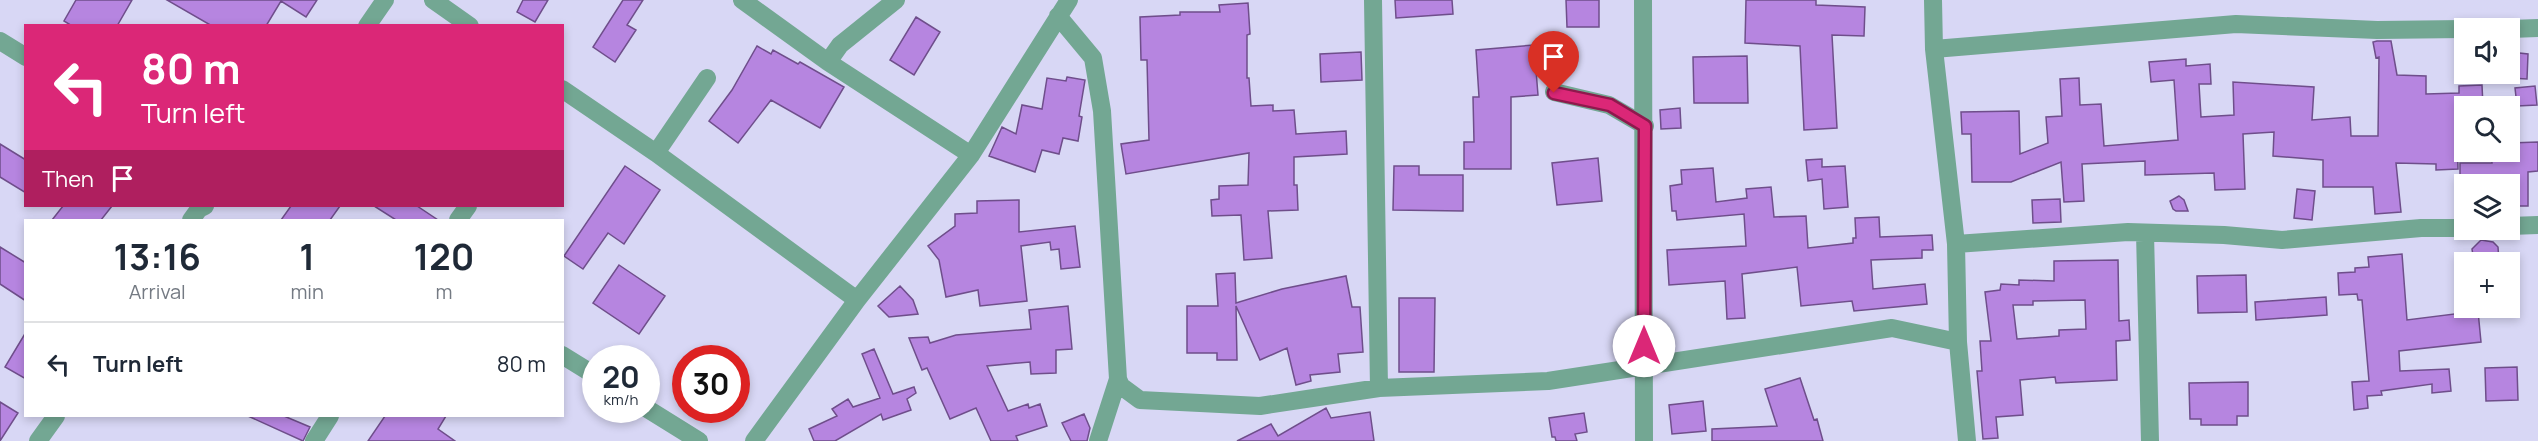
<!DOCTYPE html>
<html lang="en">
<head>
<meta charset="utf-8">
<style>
	body { margin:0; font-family:Manrope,sans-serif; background:#f2f2f3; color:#1f2937; height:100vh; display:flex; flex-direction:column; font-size:22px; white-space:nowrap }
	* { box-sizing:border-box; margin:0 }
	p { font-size:20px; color:#747a83 }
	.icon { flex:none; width:33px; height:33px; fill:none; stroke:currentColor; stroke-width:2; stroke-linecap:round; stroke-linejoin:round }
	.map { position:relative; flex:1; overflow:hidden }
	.panel { position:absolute; left:24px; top:219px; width:540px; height:198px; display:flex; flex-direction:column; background:#fff; border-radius:0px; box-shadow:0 3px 9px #0003 }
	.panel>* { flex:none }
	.top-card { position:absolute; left:24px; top:24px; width:540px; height:183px; border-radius:0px; box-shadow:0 3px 9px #0003; background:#db2777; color:#fff; overflow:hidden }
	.tools { position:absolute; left:2454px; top:18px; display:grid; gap:12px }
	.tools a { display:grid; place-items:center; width:66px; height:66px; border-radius:0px; background:#fff; box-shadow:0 3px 9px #0003; font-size:30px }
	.speed { position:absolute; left:582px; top:345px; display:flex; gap:12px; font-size:30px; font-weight:700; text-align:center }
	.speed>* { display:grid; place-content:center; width:78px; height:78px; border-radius:50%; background:#fff; box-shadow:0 3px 9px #0003; line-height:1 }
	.speed small { font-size:15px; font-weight:400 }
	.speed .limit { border:9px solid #d22; background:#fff; color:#111 }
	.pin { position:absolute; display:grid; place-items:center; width:51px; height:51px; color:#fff; margin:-62px -26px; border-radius:50% 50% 50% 0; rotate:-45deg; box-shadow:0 0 6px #0007 }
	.pin .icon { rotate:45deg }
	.me { position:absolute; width:66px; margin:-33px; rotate:0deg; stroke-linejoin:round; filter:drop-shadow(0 0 4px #0008) }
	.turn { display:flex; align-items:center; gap:21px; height:126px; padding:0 18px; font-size:27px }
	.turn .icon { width:78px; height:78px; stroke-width:2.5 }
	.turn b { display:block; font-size:42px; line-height:51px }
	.then { display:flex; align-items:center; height:57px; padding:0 18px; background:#0003; gap:12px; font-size:22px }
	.eta { display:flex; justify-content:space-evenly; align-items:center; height:102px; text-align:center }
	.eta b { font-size:36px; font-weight:700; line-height:42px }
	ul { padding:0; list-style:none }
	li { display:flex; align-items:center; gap:18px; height:84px; padding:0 18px; border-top:2px solid #e0e1e3 }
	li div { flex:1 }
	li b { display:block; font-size:22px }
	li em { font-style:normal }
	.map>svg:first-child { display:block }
	.building { fill:#b685e0; stroke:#6f4e8b; stroke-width:1.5; fill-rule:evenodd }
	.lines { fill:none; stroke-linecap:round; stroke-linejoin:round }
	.street { stroke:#73a793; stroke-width:18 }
	.route-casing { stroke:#8e194d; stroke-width:15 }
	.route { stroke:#db2777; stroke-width:10 }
</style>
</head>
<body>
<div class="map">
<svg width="2538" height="441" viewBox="0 0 2538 441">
	<rect width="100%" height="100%" fill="#d8d7f5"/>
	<path class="building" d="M76,0H132L117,26H72L64,21Z
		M167,0H317L306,17L281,1L266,26H212Z
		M523,0H548L535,22L517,12Z
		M623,0H643L627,25L636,30L615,62L593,47Z
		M1395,0H1452L1453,14L1396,18Z
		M1566,0H1599V27H1567Z
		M1746,0H1816V5L1865,7L1864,36L1832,35L1837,128L1804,130L1800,46L1745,43Z
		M1248,3L1250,34L1247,35V78H1249L1251,106L1273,105V111L1294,110L1296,134L1346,131L1347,154L1294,157V185H1297L1298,210L1268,211L1272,258L1244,260L1241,215L1212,216L1211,200L1219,199V186L1248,185L1249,153L1126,174L1121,144L1149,140L1147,60H1141L1140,17L1180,15V12H1220L1219,5Z
		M916,17L940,32L914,75L890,60Z
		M2377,41H2391L2397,75L2426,76V94L2459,93V86L2482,85L2483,106H2464V130L2457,131L2458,169L2436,170V164L2396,163L2401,212L2375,214L2373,187H2323V160L2273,156L2274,132L2243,134L2245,189L2215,190L2214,173L2145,175V161L2082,164L2084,201L2064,202L2061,162L2011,182H1972L1971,134H1962L1961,112L2019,111L2020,154L2048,143L2046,117L2062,116L2060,79L2079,78L2080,105L2101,104L2104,146L2178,140L2174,80L2151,82L2149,62L2186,59V66L2210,64L2211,84H2199L2201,117L2234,115L2233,82L2314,87L2312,120L2350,117L2351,136H2378L2379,57L2376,58L2373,42Z
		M1534,45L1538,95L1511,97V169H1464V142H1474L1473,97H1479L1476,50Z
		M757,46L771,54L773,50L798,64L800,62L844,87L820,128L771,100L738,143L709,121L732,90Z
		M1361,52L1362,80L1321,82L1320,54Z
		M2510,52L2528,54L2527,79L2510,78Z
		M1747,56L1748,103H1694L1693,57Z
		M1067,77L1085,80L1079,116L1082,117L1078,141L1063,138L1059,154L1042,150L1035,172L989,156L1002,127L1016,134L1022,105L1042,109L1047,78L1066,81Z
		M2535,86L2537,105L2517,106L2515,88Z
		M1680,108L1681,128L1661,129L1660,110Z
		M2538,142V171L2528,172V206H2510V184H2460V163H2492L2491,152H2510V143Z
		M0,144L26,160V193L0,177Z
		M1598,158L1602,201L1557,205L1552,163Z
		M1822,159V167L1845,166L1848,207L1824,209L1822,179L1808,181L1806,160Z
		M625,166L660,190L624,244L608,233L583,269L564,256Z
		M1394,166H1419V175H1463V211L1393,210Z
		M1713,168L1716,202L1747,198L1746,189L1771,187L1774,217L1806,216L1808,248L1853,243V238H1856L1855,218L1879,217L1880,237L1932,235L1933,250H1922V258L1871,260L1873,289L1925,284L1927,304L1854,311L1852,301L1801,306L1797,267L1742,274L1745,318L1727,319L1725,281L1669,285L1667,250L1746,246L1744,214L1677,220L1676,211H1672L1670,186L1682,184L1681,170Z
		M2297,189L2315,191L2312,220L2294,218Z
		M2179,196L2184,200L2188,211H2176L2173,209L2170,201Z
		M2060,199L2061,222L2033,223L2032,200Z
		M1019,200V232L1075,226L1080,267L1061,269L1059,249L1051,250L1050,242L1021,246L1027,301L980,306L978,290L946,297L939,260L928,246L955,226V214L977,213V201Z
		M63,206H112L101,220H52Z
		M291,206H340L330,220H281Z
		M374,206H417L438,220H396Z
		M2481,240L2493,242L2498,247L2499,262H2474L2472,249Z
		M0,247L26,263V301L0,284Z
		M2402,254L2407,320L2478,311L2481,342L2399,351L2400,371L2449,369L2451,391L2432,393V384L2381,391L2382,395L2367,396L2368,408L2354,410L2352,382L2369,381L2362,300H2358L2357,294L2339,295L2338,273L2355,272V268L2369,267L2368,257Z
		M2118,260L2119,321L2129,320L2130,340L2116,341L2117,380L2056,383L2055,377L2020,380L2023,415L1996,417L1998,438L1983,439L1977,371H1982L1980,341H1991L1985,292L2000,290L2001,284L2019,285V280L2054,281V261ZM2085,300L2086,329L2059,330V336L2017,339L2013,305H2033V301Z
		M619,265L665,296L639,334L593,303Z
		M1235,273L1236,303L1282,289L1346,276L1352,307H1360L1363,352L1338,354L1340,372L1310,375L1311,381L1296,385L1287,348L1260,360L1236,306L1237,360H1217V353H1187V306H1218L1216,274Z
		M2246,275L2247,312L2198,313L2197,276Z
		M900,286L913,300L918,314L889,317L878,306Z
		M2326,297L2327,315L2256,320L2255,302Z
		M1399,298H1435L1434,372H1399Z
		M1068,306L1072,349L1056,350V373L1031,374L1030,362L987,366L1008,411L1028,404L1029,408L1040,404L1047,426L1016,436L1018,441H991L976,408L950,419L927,368L922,370L909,338L928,337L930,343L956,335L1031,329L1029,310Z
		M26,332V379L5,367Z
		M874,349L893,394L914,387L916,393L907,399L911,410L883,420L881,414L835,441H814L809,429L837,416L832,409L848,399L853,407L880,398L862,354Z
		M2517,367L2518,400L2486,401L2485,368Z
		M1800,378L1814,420L1817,419L1823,441H1712V429L1777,426L1765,389Z
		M2248,382V416H2237V425H2201V419H2190L2189,383Z
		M1703,401L1706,431L1672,434L1669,405Z
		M0,402L18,413L0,441Z
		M1326,408L1331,418L1370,412L1374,441H1237L1271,424L1278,436Z
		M1584,413L1587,432L1575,434L1577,441H1556L1555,437H1552L1549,418Z
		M1084,414L1090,428L1087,441H1071L1062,423Z
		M248,416H284L310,427L303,441Z
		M385,416H446L438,429L455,441H368Z"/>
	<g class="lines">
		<path class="street" d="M433,0L470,26
			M742,0L828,62L971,155
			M1373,0L1379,388
			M1643,0L1644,441
			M1933,0L1934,49L1956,244L1958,342L1967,441
			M1058,16L1093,58L1102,111L1118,379L1121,386L1140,400L1260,406L1379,388L1548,381L1892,328L1958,342
			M367,26L385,0
			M2510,29L2538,28
			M0,41L26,57
			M1934,49L2236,24L2377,30L2464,29
			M828,62L840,45L896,0
			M562,89L656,153L857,300
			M1554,92L1609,105L1645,126
			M656,153L707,78
			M191,220L199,209L205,206
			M458,220L468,206
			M2510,226L2538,225
			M2145,233L2150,441
			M1956,244L2128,232L2224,235L2282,240L2421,228H2464
			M562,355L596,376
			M646,408L699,441
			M38,441L56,416
			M314,441L330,416
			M754,441L857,300L971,155L1069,0
			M1098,441L1118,379"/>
	</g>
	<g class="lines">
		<g class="route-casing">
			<path id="route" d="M1554,93L1610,105L1645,126L1644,346"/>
		</g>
		<use href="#route" class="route"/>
	</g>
</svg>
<div class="tools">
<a><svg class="icon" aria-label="sound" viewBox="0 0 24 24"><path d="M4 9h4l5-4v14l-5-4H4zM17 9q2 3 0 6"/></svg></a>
<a><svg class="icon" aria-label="search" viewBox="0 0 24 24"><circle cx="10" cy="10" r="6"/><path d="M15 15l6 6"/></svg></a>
<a><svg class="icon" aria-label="layers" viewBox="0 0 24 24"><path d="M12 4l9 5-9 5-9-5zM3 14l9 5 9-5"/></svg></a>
<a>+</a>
</div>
<div class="speed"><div>20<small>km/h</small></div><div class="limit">30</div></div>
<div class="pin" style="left:1554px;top:93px;background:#d93025"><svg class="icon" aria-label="arrive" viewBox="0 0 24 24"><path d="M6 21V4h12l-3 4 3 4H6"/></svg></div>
<svg class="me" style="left:1644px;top:346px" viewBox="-20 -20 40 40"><circle r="19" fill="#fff"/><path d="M0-13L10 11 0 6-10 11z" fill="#db2777"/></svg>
<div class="top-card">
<div class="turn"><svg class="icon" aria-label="left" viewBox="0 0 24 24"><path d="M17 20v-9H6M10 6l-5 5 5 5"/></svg><div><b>80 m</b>Turn left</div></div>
<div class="then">Then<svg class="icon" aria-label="arrive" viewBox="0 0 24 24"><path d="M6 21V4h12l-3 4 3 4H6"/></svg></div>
</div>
<section class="panel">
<div class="eta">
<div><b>13:16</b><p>Arrival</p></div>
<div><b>1</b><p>min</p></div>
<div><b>120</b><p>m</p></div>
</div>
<ul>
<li><svg class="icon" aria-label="left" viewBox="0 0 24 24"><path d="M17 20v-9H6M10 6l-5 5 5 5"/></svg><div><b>Turn left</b></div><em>80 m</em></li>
</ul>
</section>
</div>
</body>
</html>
